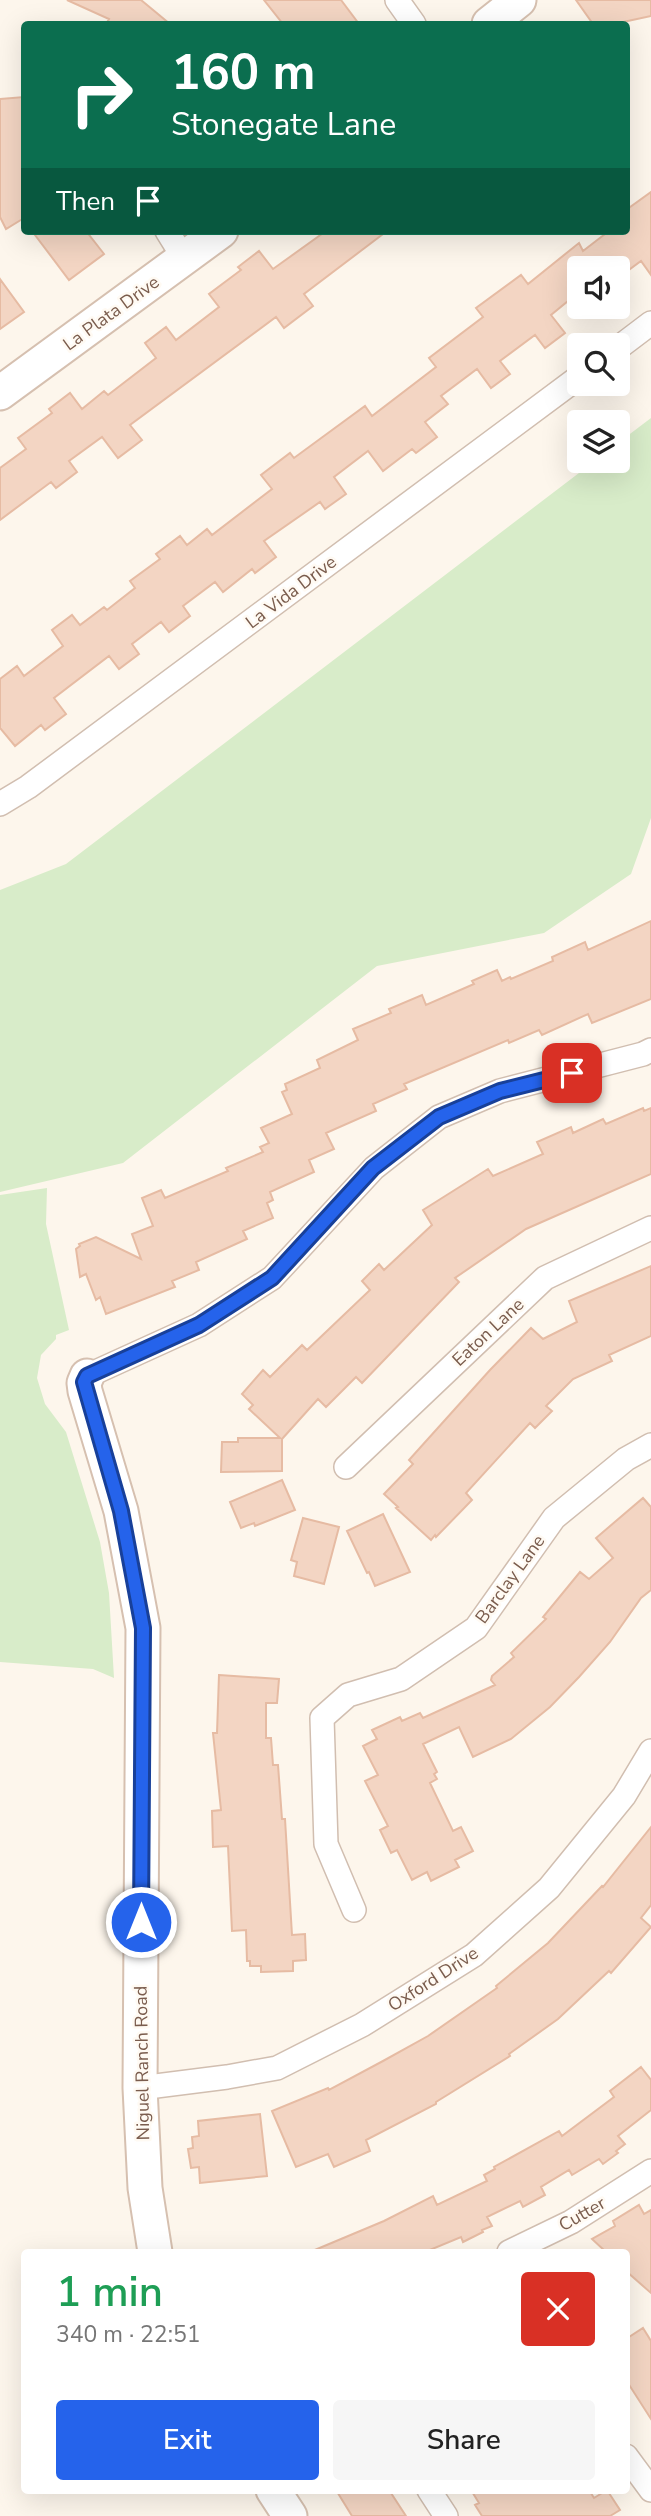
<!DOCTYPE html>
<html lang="en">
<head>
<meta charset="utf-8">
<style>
	body { margin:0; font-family:"Nunito Sans",sans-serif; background:#f6f6f6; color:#222; height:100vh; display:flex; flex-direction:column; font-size:26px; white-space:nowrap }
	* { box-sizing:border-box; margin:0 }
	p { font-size:23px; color:#767676 }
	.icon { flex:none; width:38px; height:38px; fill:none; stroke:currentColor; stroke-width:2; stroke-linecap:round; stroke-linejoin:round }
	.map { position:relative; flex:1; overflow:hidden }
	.side { position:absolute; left:21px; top:2249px; width:609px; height:245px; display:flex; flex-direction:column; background:#fff; border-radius:7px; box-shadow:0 7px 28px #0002 }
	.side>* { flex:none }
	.guide { position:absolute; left:21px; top:21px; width:609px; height:214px; border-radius:7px; box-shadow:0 7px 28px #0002; background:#0b6e4f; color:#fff; overflow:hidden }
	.buttons { position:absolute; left:567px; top:256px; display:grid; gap:14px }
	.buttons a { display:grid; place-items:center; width:63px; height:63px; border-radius:7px; background:#fff; box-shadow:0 7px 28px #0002; font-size:35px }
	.pin { position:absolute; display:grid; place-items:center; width:60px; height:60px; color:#fff; margin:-30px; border-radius:14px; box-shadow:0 4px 10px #0006 }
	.me { position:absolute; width:77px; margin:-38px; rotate:0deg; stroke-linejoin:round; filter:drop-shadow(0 0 5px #0008) }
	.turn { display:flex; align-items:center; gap:24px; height:147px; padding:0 35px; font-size:32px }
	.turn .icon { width:91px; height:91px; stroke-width:2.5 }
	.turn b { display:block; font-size:49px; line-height:60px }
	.then { display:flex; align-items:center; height:66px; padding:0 35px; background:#0003; gap:14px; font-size:26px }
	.round { display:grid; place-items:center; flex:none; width:74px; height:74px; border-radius:7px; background:#f6f6f6 }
	.head { display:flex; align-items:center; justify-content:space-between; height:119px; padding:0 35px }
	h1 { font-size:42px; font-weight:600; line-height:52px; color:#1e9e55 }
	.button { display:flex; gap:14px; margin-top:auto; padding:14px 35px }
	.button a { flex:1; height:80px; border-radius:7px; background:#2563eb; color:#fff; font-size:28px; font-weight:600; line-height:80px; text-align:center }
	.button a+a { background:#f6f6f6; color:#222 }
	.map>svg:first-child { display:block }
	.green { fill:#d8ecc9 }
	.building { fill:#f3d5c3; stroke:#e6bba3; stroke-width:2 }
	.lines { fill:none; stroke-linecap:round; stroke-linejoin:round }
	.street-casing { stroke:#d1beb0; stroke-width:26 }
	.secondary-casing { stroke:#d6c0b0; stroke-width:37 }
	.street { stroke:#fff; stroke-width:23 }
	.secondary { stroke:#fff; stroke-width:33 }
	.route-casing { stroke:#184099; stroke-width:18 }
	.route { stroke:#2563eb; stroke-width:12 }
	.labels { text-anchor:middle; stroke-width:5; stroke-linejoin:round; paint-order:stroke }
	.street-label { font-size:18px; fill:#7a5c4d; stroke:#fffaf3 }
</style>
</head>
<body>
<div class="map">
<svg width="651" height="2516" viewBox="0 0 651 2516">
	<rect width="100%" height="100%" fill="#fdf6ec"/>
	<path class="green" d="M651,418V818L631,874L544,933L377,966L123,1163L0,1192V890L66,864L596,460H618V443Z
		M47,1188L46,1224L69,1330L56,1335V1339L41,1355L37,1378L45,1404L66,1432L100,1542L109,1593L114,1678L93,1669L0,1662V1195Z"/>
	<path class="building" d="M67,0H141L170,24H106L109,19Z
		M264,0H341L359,24H283Z
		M576,0H651V16L614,24H593Z
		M24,97V218L6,229L0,217V99Z
		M651,192V275L641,261L618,278V268H579V292L551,315L565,333L545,348L535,335L500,361L510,374L491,388L477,369L441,396L448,404L425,422L437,437L416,453L412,449L383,471L368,451L334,477L346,494L325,509L320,502L264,541L276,557L255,573L252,569L223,592L215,582L183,606L190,616L169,632L161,622L132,644L139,654L119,669L109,656L54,698L66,714L45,730L41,725L15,746L0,728V679L17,666L24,676L63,646L52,630L72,615L80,625L104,607L107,610L135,588L130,581L160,559L156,554L180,536L187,545L207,529L212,535L272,489L261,475L290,453L294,458L365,406L372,416L436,367L429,358L483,317L476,308L521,275L528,284L579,243L583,251L609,231H626V210Z
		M32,231H86L104,254L69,280Z
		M326,231H387L304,294L313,306L284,328L276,317L130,425L142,440L118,458L102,437L69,461L77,472L56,488L51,482L0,520V468L26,449L18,438L52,413L49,409L70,393L82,409L104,391L108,395L156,358L145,343L166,327L176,340L219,307L209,294L241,270L238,267L259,251L273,269Z
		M0,279L24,312L0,329Z
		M651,921V999L592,1023L588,1014L542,1035L539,1030L509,1043L508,1040L404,1084L407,1089L373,1104L376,1111L326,1133L334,1149L309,1160L314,1172L270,1192L273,1200L267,1203L273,1218L243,1231L247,1239L196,1262L199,1270L172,1281L175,1287L106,1314L100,1297L96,1300L86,1274L80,1277L76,1249L80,1246L79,1244L96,1237L141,1259L132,1234L153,1226L142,1198L161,1190L165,1198L228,1171L226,1168L263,1152L260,1147L269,1143L261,1128L292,1114L282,1092L287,1090L285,1084L320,1068L317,1060L358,1040L353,1029L391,1013L389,1009L422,995L426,1005L474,984L472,981L497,970L502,981L510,977L511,979L553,961L552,957L585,942L588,950Z
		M643,1108L644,1111L651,1108V1174L526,1229L455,1278L459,1282L362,1383L356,1377L326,1407L318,1399L282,1439V1471L221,1472L222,1442H238V1438H280L249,1409L253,1405L242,1394L263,1370L270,1377L302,1345L307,1350L370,1290L362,1281L379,1264L384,1270L432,1225L423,1210L488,1169L493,1176L543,1154L537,1142L571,1127L573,1133L603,1119L606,1124Z
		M651,1266V1336L609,1355L612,1361L573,1379L546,1406L552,1411L535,1428L530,1423L466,1493L472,1500L436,1537L435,1535L431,1540L396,1508L398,1507L384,1494L413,1464L409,1460L490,1370L531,1328L543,1339L577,1322L569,1301Z
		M282,1480L295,1510L255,1526L254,1523L241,1528L230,1502Z
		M643,1498L651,1507V1590L641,1598L610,1642L579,1677L550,1707L511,1739L473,1757L459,1727L423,1744L437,1772L434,1774L437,1779L430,1783L453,1831L461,1827L473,1851L455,1860L459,1867L431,1881L427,1872L412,1880L397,1850L391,1853L380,1830L388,1826L365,1781L378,1775L363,1746L377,1739L372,1730L400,1717L402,1721L420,1713L423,1718L495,1685L491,1680L492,1676L514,1657L511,1653L546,1619L543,1617L580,1572L589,1579L613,1558L596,1538Z
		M383,1514L410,1572L375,1586L369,1572L367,1573L347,1531Z
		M303,1518L339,1527L324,1584L294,1576L297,1562L291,1560Z
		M219,1675L279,1679L277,1703H266V1738H271L273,1765H278L282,1819H285L292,1935L305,1934L306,1960L293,1961V1971L261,1972V1966H250V1961H247L246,1930L232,1931L228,1846L213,1847L212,1811L221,1810L213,1733H217Z
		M651,1827V1905L641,1918L651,1927L611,1973L609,1971L558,2019L509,2054L510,2056L436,2102V2104L366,2140L370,2151L334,2167L328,2154L296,2167L272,2111L328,2088L329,2090L383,2061L428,2036L497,1988L496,1986L548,1943L602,1886L603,1887Z
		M641,2067L651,2080V2110L618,2136L625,2144L616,2151L618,2153L603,2164L599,2159L572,2175L569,2170L541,2187L545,2195L523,2207L520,2201L487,2217L492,2226L482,2230L483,2232L463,2242L461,2237L425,2252H310L384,2221L433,2196L437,2205L487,2181L484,2175L495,2169L494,2167L559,2131L562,2136L614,2097L610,2091Z
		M260,2114L267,2176L200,2183L199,2167L191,2168L188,2149L193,2148L192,2137L199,2136L198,2121Z
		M639,2205L644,2214L651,2210V2293L626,2271V2252H606L592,2239L615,2226L613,2221Z
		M643,2328L651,2341V2419L626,2380V2339Z
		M336,2490H389L406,2516H352Z
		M471,2490H589L594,2498L607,2490L620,2510L610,2516H482L475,2505L479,2503Z"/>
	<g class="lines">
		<g class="street-casing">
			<path id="street" d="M397,0L414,24
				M167,231L185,260
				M618,348L651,323
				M0,804L28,787L579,377
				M87,1376L199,1325L272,1278L374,1168L439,1117L500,1091L643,1054L651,1050
				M346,1467L545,1278L651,1228
				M354,1910L326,1844L322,1718L348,1695L401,1679L476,1628L554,1518L626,1459L651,1445
				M140,2088L227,2077L277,2068L362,2025L474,1955L549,1888L624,1796L651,1751
				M509,2252L571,2222L651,2171
				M626,2456L651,2490
				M429,2490L446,2516"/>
		</g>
		<g class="secondary-casing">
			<path id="secondary" d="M489,24L519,0
				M0,393L221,231
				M87,1376L84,1383L85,1391L121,1511L143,1628L140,2088L145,2188L155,2252
				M273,2490L290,2516"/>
		</g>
		<use href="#street" class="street"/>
		<use href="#secondary" class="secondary"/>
	</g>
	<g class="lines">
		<g class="route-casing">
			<path id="route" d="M141,1922L143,1628L121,1511L84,1382L87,1376L199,1325L272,1278L373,1168L439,1117L500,1091L572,1073"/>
		</g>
		<use href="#route" class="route"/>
	</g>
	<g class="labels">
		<g class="street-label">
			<text transform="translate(111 313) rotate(-36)" y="6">La Plata Drive</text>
			<text transform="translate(291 592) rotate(-37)" y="6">La Vida Drive</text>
			<text transform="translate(488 1332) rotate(-43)" y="6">Eaton Lane</text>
			<text transform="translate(510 1579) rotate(-54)" y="6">Barclay Lane</text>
			<text transform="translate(433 1979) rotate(-33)" y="6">Oxford Drive</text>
			<text transform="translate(142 2063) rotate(-91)" y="6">Niguel Ranch Road</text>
			<text transform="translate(582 2214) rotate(-30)" y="6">Cutter</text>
		</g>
	</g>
</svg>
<div class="buttons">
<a><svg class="icon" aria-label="sound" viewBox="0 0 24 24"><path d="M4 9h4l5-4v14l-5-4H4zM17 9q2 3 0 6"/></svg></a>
<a><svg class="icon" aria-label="search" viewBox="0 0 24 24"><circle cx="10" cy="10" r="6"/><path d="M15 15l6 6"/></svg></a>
<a><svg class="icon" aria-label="layers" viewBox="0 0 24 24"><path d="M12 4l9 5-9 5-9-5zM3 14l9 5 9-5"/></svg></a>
</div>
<div class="pin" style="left:572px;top:1073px;background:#d93025"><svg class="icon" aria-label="arrive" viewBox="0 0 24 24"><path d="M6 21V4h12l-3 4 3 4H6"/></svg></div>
<svg class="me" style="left:141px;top:1922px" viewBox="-20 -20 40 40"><circle r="17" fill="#2563eb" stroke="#fff" stroke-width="3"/><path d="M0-11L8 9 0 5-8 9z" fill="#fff"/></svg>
<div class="guide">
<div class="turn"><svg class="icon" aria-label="right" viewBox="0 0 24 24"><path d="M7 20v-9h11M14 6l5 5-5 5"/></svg><div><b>160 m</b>Stonegate Lane</div></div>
<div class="then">Then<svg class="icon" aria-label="arrive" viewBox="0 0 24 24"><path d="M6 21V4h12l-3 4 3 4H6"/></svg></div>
</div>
<section class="side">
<div class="head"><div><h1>1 min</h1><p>340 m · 22:51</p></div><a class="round" style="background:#d93025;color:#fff"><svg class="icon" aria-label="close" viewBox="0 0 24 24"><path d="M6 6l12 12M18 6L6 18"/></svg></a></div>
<div class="button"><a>Exit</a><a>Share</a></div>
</section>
</div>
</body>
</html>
